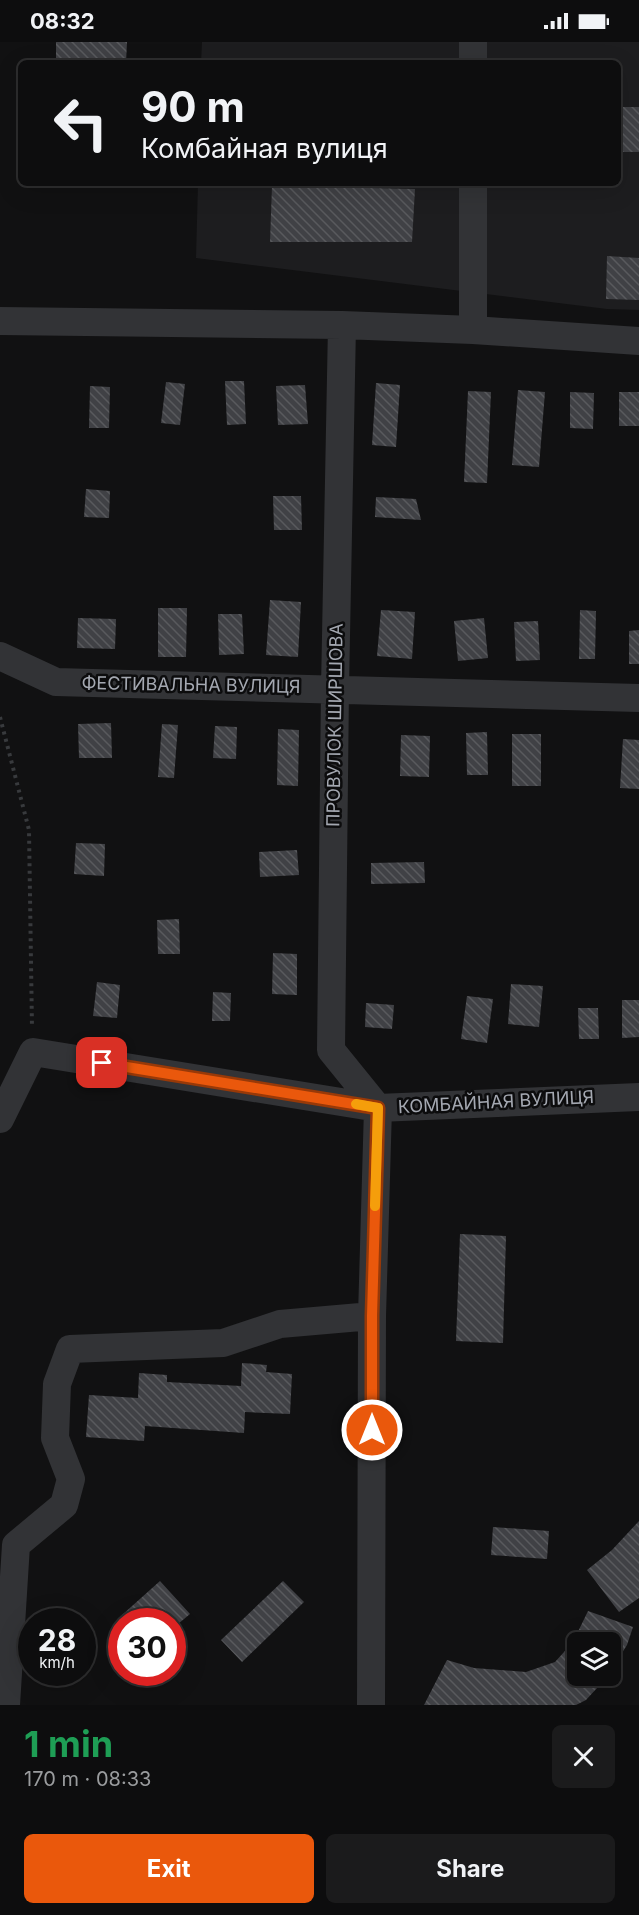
<!DOCTYPE html>
<html lang="en">
<head>
<meta charset="utf-8">
<style>
	body { margin:0; font-family:Inter,sans-serif; background:#1b1b1c; color:#f1f3f6; height:100vh; display:flex; flex-direction:column; font-size:22px; white-space:nowrap }
	* { box-sizing:border-box; margin:0 }
	p { font-size:20px; color:#9a9c9e }
	.icon { flex:none; width:33px; height:33px; fill:none; stroke:currentColor; stroke-width:2; stroke-linecap:round; stroke-linejoin:round }
	.map { position:relative; height:1663px; overflow:hidden }
	.sheet { display:flex; flex-direction:column; background:#0d0d0e; flex:1 }
	.sheet>* { flex:none }
	.banner { position:absolute; left:18px; top:18px; width:603px; height:126px; border-radius:9px; box-shadow:0 6px 24px #0002,0 0 0 2px #2d2d2e; background:#0d0d0e; color:#f1f3f6; overflow:hidden }
	.tools { position:absolute; left:567px; top:1590px; display:grid; gap:12px }
	.tools a { display:grid; place-items:center; width:54px; height:54px; border-radius:9px; background:#0d0d0e; box-shadow:0 6px 24px #0002,0 0 0 2px #2d2d2e; font-size:30px }
	.speed { position:absolute; left:18px; top:1566px; display:flex; gap:12px; font-size:30px; font-weight:700; text-align:center }
	.speed>* { display:grid; place-content:center; width:78px; height:78px; border-radius:50%; background:#0d0d0e; box-shadow:0 6px 24px #0002,0 0 0 2px #2d2d2e; line-height:1 }
	.speed small { font-size:15px; font-weight:400 }
	.speed .limit { border:9px solid #d22; background:#fff; color:#111 }
	.pin { position:absolute; display:grid; place-items:center; width:51px; height:51px; color:#fff; margin:-26px; border-radius:12px; box-shadow:0 3px 9px #0006 }
	.me { position:absolute; width:66px; margin:-33px; rotate:0deg; stroke-linejoin:round; filter:drop-shadow(0 0 4px #0008) }
	.turn { display:flex; align-items:center; gap:21px; height:126px; padding:0 24px; font-size:27px }
	.turn .icon { width:78px; height:78px; stroke-width:2.5 }
	.turn b { display:block; font-size:42px; line-height:51px }
	.round { display:grid; place-items:center; flex:none; width:63px; height:63px; border-radius:9px; background:#1b1b1c }
	.overview { display:flex; align-items:center; justify-content:space-between; height:102px; padding:0 24px }
	h1 { font-size:36px; font-weight:700; line-height:45px; color:#1e9e55 }
	.primary-button { display:flex; gap:12px; margin-top:auto; padding:12px 24px }
	.primary-button a { flex:1; height:69px; border-radius:9px; background:#ea580c; color:#fff; font-size:24px; font-weight:700; line-height:69px; text-align:center }
	.primary-button a+a { background:#1b1b1c; color:#f1f3f6 }
	.status { display:flex; justify-content:space-between; align-items:center; height:42px; padding:0 30px; background:#0d0d0e; direction:ltr }
	.status svg { height:16px; fill:currentColor }
	.map>svg:first-child { display:block }
	.built { fill:#1d1d1f }
	.building { fill:url(#building-back-hatch) }
	.lines { fill:none; stroke-linecap:round; stroke-linejoin:round }
	.path { stroke:#383a3d; stroke-width:4; stroke-dasharray:3 4.5; stroke-linecap:butt }
	.minor { stroke:#323336; stroke-width:28 }
	.route-casing { stroke:#983908; stroke-width:15 }
	.route { stroke:#ea580c; stroke-width:10 }
	.slow { stroke:#f59e0b; stroke-width:10 }
	.labels { text-anchor:middle; stroke-width:5; stroke-linejoin:round; paint-order:stroke }
	.street-label { font-size:18px; fill:#a4a8b1; stroke:#0c0c0d }
</style>
</head>
<body>
<div class="status"><b>08:32</b><svg viewBox="0 0 49 12"><path d="M0 12V9h3v3zM5 12V6h3v6zM10 12V3h3v9zM15 12V0h3v12zM26 1h20v11H26zM47 4h2v5h-2z"/></svg></div>
<div class="map">
<svg width="639" height="1663" viewBox="0 0 639 1663">
	<defs>
		<pattern id="building-back-hatch" width="6" height="6" patternUnits="userSpaceOnUse" patternTransform="scale(1.5)"><rect width="6" height="6" fill="#404145"/><path d="M-1 5l2 2M0 0l6 6M5-1l2 2" fill="none" stroke="#595a5d"/></pattern>
	</defs>
	<rect width="100%" height="100%" fill="#111112"/>
	<path class="built" d="M202,0H639V268L607,267L196,216L198,141H618V21H201Z"/>
	<path class="building" d="M56,0H127L126,21H56Z
		M618,65H639V110H618Z
		M272,144L415,147L412,200H270Z
		M607,214L639,216V258L606,257Z
		M225,339H244L246,382L227,383Z
		M166,340L185,342L180,383L161,381Z
		M376,341L400,343L396,405L372,403Z
		M305,343L308,382L278,383L276,344Z
		M90,344L110,345L109,386H89Z
		M518,348L545,350L539,425L512,423Z
		M468,349L491,350L487,441L464,440Z
		M570,350L594,351L593,387L570,386Z
		M619,350H639V384H619Z
		M86,447L110,449L109,476L84,475Z
		M273,454H301L302,488H274Z
		M376,455L416,457L421,478L375,475Z
		M270,558L301,560L298,615L266,613Z
		M158,566H187L186,615H158Z
		M381,568L415,570L412,617L377,614Z
		M580,568L596,569L595,617H579Z
		M218,572H242L244,612L219,613Z
		M78,576L116,577L115,607L77,606Z
		M484,576L488,616L458,619L454,579Z
		M538,579L540,618L516,619L514,580Z
		M639,588V622H629V589Z
		M111,681L112,716H79L78,682Z
		M162,682L178,683L174,736L158,735Z
		M215,684L237,685L236,717L213,716Z
		M278,687L299,688L298,744L277,743Z
		M487,690L488,733H467L466,691Z
		M512,692H541V744H512Z
		M401,693L430,694L429,735L400,734Z
		M623,697L639,698V747L620,746Z
		M76,801L105,802L104,834L74,832Z
		M297,808L299,833L260,835L259,810Z
		M424,820L425,841L371,842V821Z
		M179,877L180,912H158L157,878Z
		M273,911L297,912V953L272,952Z
		M97,940L120,943L117,976L93,974Z
		M511,942L543,944L539,985L508,982Z
		M213,950L231,951L230,979H212Z
		M467,954L493,957L487,1001L461,997Z
		M622,958H639V995L622,996Z
		M366,961L394,963L392,987L365,985Z
		M578,966H598L599,997H579Z
		M460,1192L506,1194L503,1301L456,1299Z
		M242,1321L267,1323L266,1330L292,1332L290,1372L245,1370L244,1391L145,1384L144,1399L86,1395L89,1353L138,1356L139,1331L167,1333V1340L241,1344Z
		M639,1479V1556L619,1570L587,1528L612,1508Z
		M493,1485L549,1489L547,1517L491,1513Z
		M160,1539L190,1572L172,1587V1580H128L122,1573Z
		M283,1539L304,1560L242,1620L221,1598Z
		M588,1569L633,1585L627,1603L610,1630V1600H578V1634H608L586,1658L576,1663H424L447,1618L474,1626L526,1630L555,1620L573,1600Z"/>
	<g class="lines">
		<path class="path" d="M0,675L29,788L32,986"/>
		<path class="minor" d="M473,21V0
			M0,279L342,283L473,288L639,299
			M342,283L335,646L331,1008L378,1066L372,1274L371,1663
			M473,288V141
			M0,614L56,640L639,656
			M0,1077L33,1010L378,1066L639,1055
			M6,1663L16,1503L64,1463L71,1437L55,1396L57,1342L70,1307L223,1301L280,1282L372,1274"/>
	</g>
	<g class="lines">
		<g class="route-casing">
			<path id="route" d="M102,1021L378,1066L372,1274V1388"/>
		</g>
		<use href="#route" class="route"/>
		<path class="slow" d="M356,1062L378,1066L375,1164"/>
	</g>
	<g class="labels">
		<g class="street-label">
			<text transform="translate(191 643) rotate(1)" y="6">ФЕСТИВАЛЬНА ВУЛИЦЯ</text>
			<text transform="translate(335 683) rotate(-89)" y="6">ПРОВУЛОК ШИРШОВА</text>
			<text transform="translate(496 1060) rotate(-3)" y="6">КОМБАЙНАЯ ВУЛИЦЯ</text>
		</g>
	</g>
</svg>
<div class="tools">
<a><svg class="icon" aria-label="layers" viewBox="0 0 24 24"><path d="M12 4l9 5-9 5-9-5zM3 14l9 5 9-5"/></svg></a>
</div>
<div class="speed"><div>28<small>km/h</small></div><div class="limit">30</div></div>
<div class="pin" style="left:102px;top:1021px;background:#d93025"><svg class="icon" aria-label="arrive" viewBox="0 0 24 24"><path d="M6 21V4h12l-3 4 3 4H6"/></svg></div>
<svg class="me" style="left:372px;top:1388px" viewBox="-20 -20 40 40"><circle r="17" fill="#ea580c" stroke="#fff" stroke-width="3"/><path d="M0-11L8 9 0 5-8 9z" fill="#fff"/></svg>
<div class="banner">
<div class="turn"><svg class="icon" aria-label="left" viewBox="0 0 24 24"><path d="M17 20v-9H6M10 6l-5 5 5 5"/></svg><div><b>90 m</b>Комбайная вулиця</div></div>
</div>
</div>
<section class="sheet">
<div class="overview"><div><h1>1 min</h1><p>170 m · 08:33</p></div><a class="round"><svg class="icon" aria-label="close" viewBox="0 0 24 24"><path d="M6 6l12 12M18 6L6 18"/></svg></a></div>
<div class="primary-button"><a>Exit</a><a>Share</a></div>
</section>
</body>
</html>
